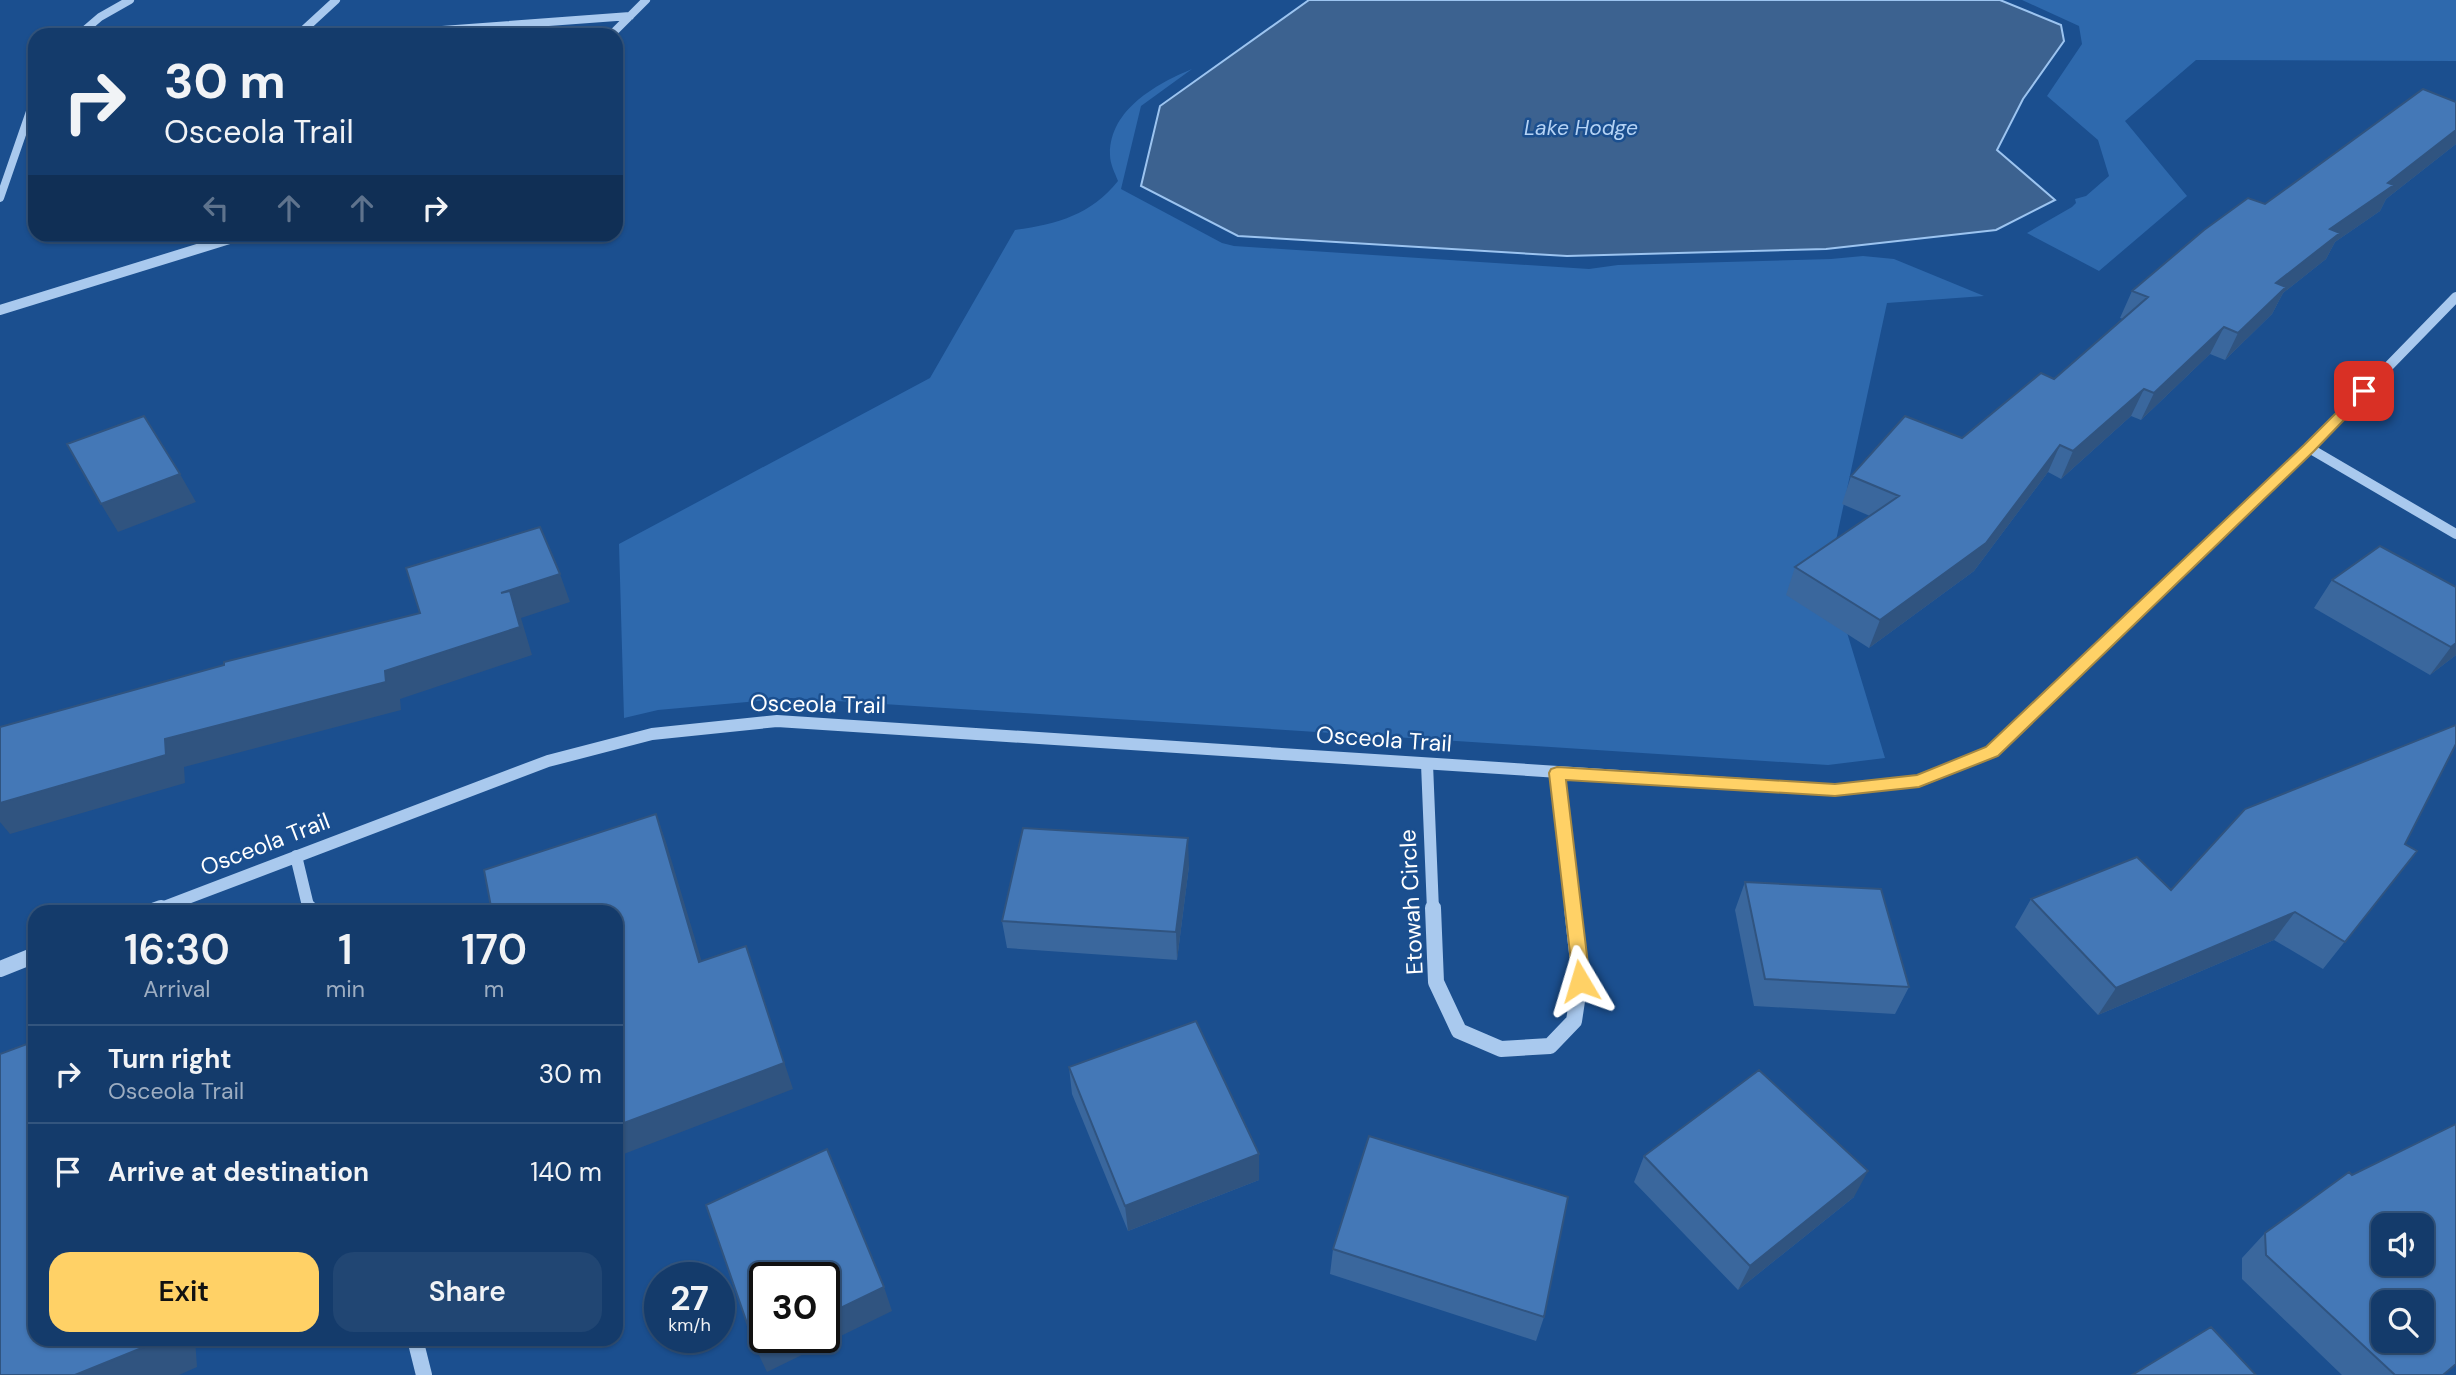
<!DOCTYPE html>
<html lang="en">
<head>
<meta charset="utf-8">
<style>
	body { margin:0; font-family:"DM Sans",sans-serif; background:#214673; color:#f1f3f6; height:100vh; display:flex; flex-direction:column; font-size:26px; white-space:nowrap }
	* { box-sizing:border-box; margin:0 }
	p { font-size:23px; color:#9dadc1 }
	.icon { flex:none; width:38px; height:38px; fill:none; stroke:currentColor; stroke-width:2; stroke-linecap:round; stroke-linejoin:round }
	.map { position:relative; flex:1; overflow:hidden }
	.drawer { position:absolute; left:28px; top:905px; width:595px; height:441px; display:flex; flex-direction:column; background:#143b6b; border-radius:21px; box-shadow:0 2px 5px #0004,0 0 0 2px #33557e }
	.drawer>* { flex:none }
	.banner { position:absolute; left:28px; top:28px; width:595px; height:214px; border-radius:21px; box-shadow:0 2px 5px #0004,0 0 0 2px #33557e; background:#143b6b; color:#f1f3f6; overflow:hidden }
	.tools { position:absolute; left:2371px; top:1213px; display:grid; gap:14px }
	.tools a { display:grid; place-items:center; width:63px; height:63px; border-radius:14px; background:#143b6b; box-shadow:0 2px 5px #0004,0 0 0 2px #33557e; font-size:35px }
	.speed { position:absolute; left:644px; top:1262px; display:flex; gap:14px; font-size:35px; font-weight:700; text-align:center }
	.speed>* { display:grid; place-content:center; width:91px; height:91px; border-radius:50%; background:#143b6b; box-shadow:0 2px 5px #0004,0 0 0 2px #33557e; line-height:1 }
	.speed small { font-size:18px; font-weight:400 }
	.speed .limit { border:4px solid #111; border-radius:10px; background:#fff; color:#111 }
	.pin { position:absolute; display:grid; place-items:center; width:60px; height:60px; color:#fff; margin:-30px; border-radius:14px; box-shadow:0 4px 10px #0006 }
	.me { position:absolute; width:77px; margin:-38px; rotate:353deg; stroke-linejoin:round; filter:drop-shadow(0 0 5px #0008) }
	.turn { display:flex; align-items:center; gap:24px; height:147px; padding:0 21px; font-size:32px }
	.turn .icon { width:91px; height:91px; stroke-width:2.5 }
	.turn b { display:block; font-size:49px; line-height:60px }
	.lanes { display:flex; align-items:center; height:66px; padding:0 21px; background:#0003; justify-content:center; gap:35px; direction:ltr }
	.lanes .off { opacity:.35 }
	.eta { display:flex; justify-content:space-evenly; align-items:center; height:119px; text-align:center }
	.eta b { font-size:42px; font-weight:600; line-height:49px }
	.action { display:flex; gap:14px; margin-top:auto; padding:14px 21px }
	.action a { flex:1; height:80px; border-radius:21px; background:#ffd166; color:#111; font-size:28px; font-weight:600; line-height:80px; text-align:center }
	.action a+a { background:#214673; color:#f1f3f6 }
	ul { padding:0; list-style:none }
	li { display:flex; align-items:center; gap:21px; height:98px; padding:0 21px; border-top:2px solid #33557e }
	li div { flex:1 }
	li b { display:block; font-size:26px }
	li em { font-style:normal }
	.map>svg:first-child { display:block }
	.green { fill:#2e69ad }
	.water { fill:#3c6290; stroke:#9cc4f0; stroke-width:2 }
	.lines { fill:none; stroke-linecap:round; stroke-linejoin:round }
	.minor-far3 { stroke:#a9c9ee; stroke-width:8 }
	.minor-far2 { stroke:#a9c9ee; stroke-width:10 }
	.minor-far1 { stroke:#a9c9ee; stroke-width:12 }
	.minor { stroke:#a9c9ee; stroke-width:16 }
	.wall { fill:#3a679d }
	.shaded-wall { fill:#305480 }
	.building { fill:#4478b7; stroke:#305480; stroke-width:2; fill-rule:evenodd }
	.route { fill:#ffd166; stroke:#a68842; stroke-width:2 }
	.labels { text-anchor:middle; stroke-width:5; stroke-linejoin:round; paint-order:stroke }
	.far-water-label { font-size:21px; font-style:italic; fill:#b5d3f5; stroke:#1b4f8f }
	.street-label { font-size:23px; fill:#fff; stroke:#1b4f8f }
</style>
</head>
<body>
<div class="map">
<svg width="2456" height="1375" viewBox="0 0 2456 1375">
	<rect width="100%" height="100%" fill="#1b4f8f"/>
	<path class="green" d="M2022,0H2456V61L2196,60L2125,121L2187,196L2099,271L2027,233L2072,207L2076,203L2075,199L2086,196L2109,176L2098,140L2047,96L2082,44L2079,26Z
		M1192,69L1141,106L1121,189L1222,243L1234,246L1589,269L1618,265L1831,259L1863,256L1894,259L1984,296L1887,303L1829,573L1885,758L1828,765L791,698L658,710L624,718L619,544L930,378L1015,230C1057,224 1091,215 1118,181C1115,173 1110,164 1110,155C1109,110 1156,84 1192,69Z"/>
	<path class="water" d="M1309,0H2000L2061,25L2064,41L2023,99L1997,150L2055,200L1996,230L1826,249L1567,256L1238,236L1141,186L1160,106Z"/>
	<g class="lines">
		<path class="minor-far3" d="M79,35L100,17L130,0
			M298,35L336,0
			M374,35L630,16
			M611,35L646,0
			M0,198L35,97
			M231,239L247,234"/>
		<path class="minor-far2" d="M0,310L236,237
			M2309,448L2456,534
			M2216,537L2309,448L2456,297"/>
		<path class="minor-far1" d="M1427,764L1433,910
			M1557,773L1572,910
			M296,856L309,910
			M156,910L548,761L652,734L777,721L1835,790L1919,781L1992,752L2218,535"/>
		<path class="minor" d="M309,908L310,912
			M1433,908L1436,982L1459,1031L1501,1049L1550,1046L1574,1021L1580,981L1572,908
			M150,912L161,908
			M0,969L35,955
			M415,1339L424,1375"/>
	</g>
	<path class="wall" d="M2456,102V144L2386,199L2380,211L2335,242L2326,259L2283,293L2272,314L2225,360L2210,354L2141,420L2131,416L2061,479L2048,472L1974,571L1869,648L1786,595L1795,567L1870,516L1842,504L1851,476L1962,438L2054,379L2123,319L2120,318L2132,291L2265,204Z
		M2332,580L2456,587V655L2430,675L2314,608Z
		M2405,844L2417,851L2323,969L2274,940L2098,1015L2015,927L2031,899L2171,890Z
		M1189,866L1177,960L1007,948L1002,921Z
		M1745,882L1909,987L1895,1014L1754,1006L1735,910Z
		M1069,1067L1259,1180L1128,1231L1072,1094Z
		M1644,1156L1854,1197L1738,1290L1634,1182Z
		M2352,1175L2443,1375H2342L2242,1279V1258L2265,1233Z
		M1333,1249L1544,1317L1536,1341L1330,1274Z"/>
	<path class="shaded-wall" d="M2456,130V144L2386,199L2380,211L2335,242L2326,259L2283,293L2272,314L2225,360L2238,333L2276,283L2330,229Z
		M2224,327L2210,354L2141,420L2154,393Z
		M2144,389L2131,416L2061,479L2073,451Z
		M2060,445L2048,472L1974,571L1869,648L1880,620Z
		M180,474L196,502L118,532L101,504Z
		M560,574L570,602L521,618L532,655L400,699L401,710L184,767L185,783L10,834L0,822V803L165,739L385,671L501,593Z
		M2456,643V655L2430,675L2451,647Z
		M656,814L666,842L710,989L699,962Z
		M1188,838L1189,866L1177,960L1176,932Z
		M2295,912L2274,940L2098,1015L2116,988Z
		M746,946L793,1089L616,1157V1126Z
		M1259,1154V1180L1128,1231L1125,1206Z
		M1868,1171L1854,1197L1738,1290L1750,1266Z
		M884,1287L892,1311L767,1372L756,1349L781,1337H824V1316Z
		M164,1339H195L197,1367L179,1375H75Z"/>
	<path class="building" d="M2423,89L2456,102V130L2388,183L2394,185L2330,229L2340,233L2276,283L2286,287L2238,333L2224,327L2154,393L2144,389L2073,451L2060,445L1986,543L1880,620L1795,567L1899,496L1851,476L1905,416L1962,438L2041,373L2054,379L2148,297L2132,291L2204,230L2248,198L2265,204Z
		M144,416L180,474L101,504L67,444Z
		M540,527L560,574L501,593L510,591L520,627L385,671L386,682L165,739L166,755L0,803V727L224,665V662L420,613L406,568Z
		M2380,546L2456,587V643L2451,647L2332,580Z
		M2456,725V744L2405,844L2417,851L2345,942L2295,912L2116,988L2031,899L2137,857L2171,890L2245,809Z
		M656,814L699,962L746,946L784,1063L616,1126V912H492L484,870Z
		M1023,828L1188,838L1176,932L1002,921Z
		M1745,882L1881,889L1909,987L1765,979Z
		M1196,1021L1259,1154L1125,1206L1069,1067Z
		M35,1041V1339H164L75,1375H0V1054Z
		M1759,1070L1868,1171L1750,1266L1644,1156Z
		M2456,1124V1364L2443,1375H2395L2266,1255L2265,1233L2349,1172L2352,1175ZM2384,1225H2422V1264H2384ZM2384,1302H2422V1340H2384Z
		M1369,1136L1568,1197L1544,1317L1333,1249Z
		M827,1149L884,1287L824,1316V1278H765V1337H781L756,1349L706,1205Z
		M2211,1327L2256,1375H2132Z"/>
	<path class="route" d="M2364,387L2371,391L2369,394L2314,451L1998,756L1919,787L1835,796L1566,780L1590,981L1587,987L1580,989L1574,987L1549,773L1551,769L1557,767L1835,784L1917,775L1986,747L2304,445L2360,389Z"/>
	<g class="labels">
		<g class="far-water-label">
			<text x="1581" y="135">Lake Hodge</text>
		</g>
		<g class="street-label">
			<text transform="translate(818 704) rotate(1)" y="8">Osceola Trail</text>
			<text transform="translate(1384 739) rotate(4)" y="8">Osceola Trail</text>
			<text transform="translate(265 844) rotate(-21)" y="8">Osceola Trail</text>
			<text transform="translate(1411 902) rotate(-93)" y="8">Etowah Circle</text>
		</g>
	</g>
</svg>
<div class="tools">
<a><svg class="icon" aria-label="sound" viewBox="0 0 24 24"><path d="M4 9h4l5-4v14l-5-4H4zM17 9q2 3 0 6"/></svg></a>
<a><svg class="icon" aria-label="search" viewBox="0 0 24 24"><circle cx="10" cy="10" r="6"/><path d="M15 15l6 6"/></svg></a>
</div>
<div class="speed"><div>27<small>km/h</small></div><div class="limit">30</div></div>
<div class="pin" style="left:2364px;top:391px;background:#d93025"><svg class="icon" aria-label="arrive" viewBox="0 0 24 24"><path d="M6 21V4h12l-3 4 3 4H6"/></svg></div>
<svg class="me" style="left:1580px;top:981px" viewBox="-20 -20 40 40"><path d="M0-17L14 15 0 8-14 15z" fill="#ffd166" stroke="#fff" stroke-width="4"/></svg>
<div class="banner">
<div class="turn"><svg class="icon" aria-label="right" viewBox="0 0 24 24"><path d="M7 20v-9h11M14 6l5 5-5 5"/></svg><div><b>30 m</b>Osceola Trail</div></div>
<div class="lanes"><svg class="icon off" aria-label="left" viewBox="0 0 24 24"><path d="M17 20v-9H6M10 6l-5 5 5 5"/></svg><svg class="icon off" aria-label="ahead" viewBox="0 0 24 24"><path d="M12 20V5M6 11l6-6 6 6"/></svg><svg class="icon off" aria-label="ahead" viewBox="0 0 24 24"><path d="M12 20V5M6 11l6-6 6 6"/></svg><svg class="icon" aria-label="right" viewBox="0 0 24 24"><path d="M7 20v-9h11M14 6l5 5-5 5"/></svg></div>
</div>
<section class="drawer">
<div class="eta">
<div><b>16:30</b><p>Arrival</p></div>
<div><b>1</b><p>min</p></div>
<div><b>170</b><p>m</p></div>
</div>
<ul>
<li><svg class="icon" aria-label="right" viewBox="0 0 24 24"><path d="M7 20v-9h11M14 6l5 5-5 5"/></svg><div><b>Turn right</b><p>Osceola Trail</p></div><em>30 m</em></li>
<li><svg class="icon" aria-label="arrive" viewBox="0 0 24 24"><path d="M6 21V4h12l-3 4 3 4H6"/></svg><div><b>Arrive at destination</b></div><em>140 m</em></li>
</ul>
<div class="action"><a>Exit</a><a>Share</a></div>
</section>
</div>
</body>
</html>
